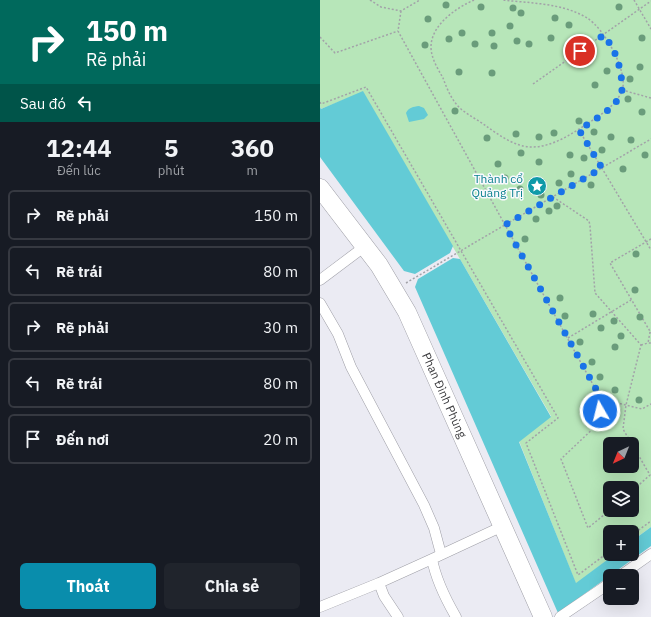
<!DOCTYPE html>
<html lang="vi">
<head>
<meta charset="utf-8">
<style>
	body { margin:0; font-family:"IBM Plex Sans",sans-serif; background:#20242c; color:#f1f3f6; height:100vh; display:flex; flex-direction:column; font-size:15px; white-space:nowrap }
	* { box-sizing:border-box; margin:0 }
	p { font-size:13px; color:#9ea1a6 }
	.icon { flex:none; width:22px; height:22px; fill:none; stroke:currentColor; stroke-width:2; stroke-linecap:round; stroke-linejoin:round }
	.map { position:relative; flex:1; overflow:hidden }
	.side { display:flex; flex-direction:column; background:#171b24; width:320px }
	.side>* { flex:none }
	.banner { background:#00695c; color:#fff; overflow:hidden }
	.needle { width:26px; rotate:223deg }
	.buttons { position:absolute; left:283px; top:437px; display:grid; gap:8px }
	.buttons a { display:grid; place-items:center; width:36px; height:36px; border-radius:6px; background:#171b24; box-shadow:0 4px 16px #0002; font-size:20px }
	.pin { position:absolute; display:grid; place-items:center; width:34px; height:34px; color:#fff; margin:-17px; border:2px solid #fff; border-radius:50%; box-shadow:0 1px 4px #0007 }
	.me { position:absolute; width:44px; margin:-22px; rotate:352deg; stroke-linejoin:round; filter:drop-shadow(0 0 3px #0008) }
	.turn { display:flex; align-items:center; gap:14px; height:84px; padding:0 20px; font-size:18px }
	.turn .icon { width:52px; height:52px; stroke-width:2.5 }
	.turn b { display:block; font-size:28px; line-height:34px }
	.then { display:flex; align-items:center; height:38px; padding:0 20px; background:#0003; gap:8px; font-size:15px }
	.eta { display:flex; justify-content:space-evenly; align-items:center; height:68px; text-align:center }
	.eta b { font-size:24px; font-weight:800; line-height:28px }
	.cta { display:flex; gap:8px; margin-top:auto; padding:8px 20px }
	.cta a { flex:1; height:46px; border-radius:6px; background:#098dac; color:#fff; font-size:16px; font-weight:800; line-height:46px; text-align:center }
	.cta a+a { background:#20242c; color:#f1f3f6 }
	ul { padding:0; list-style:none }
	li { display:flex; align-items:center; gap:12px; height:50px; margin:0 8px 6px; padding:0 12px; border:2px solid #363941; border-radius:6px }
	li div { flex:1 }
	li b { display:block; font-size:15px }
	li em { font-style:normal }
	main { display:flex; flex:1; min-height:0 }
	.map>svg:first-child { display:block }
	.green { fill:#b7e6b9; fill-rule:evenodd }
	.water { fill:#63cbd6 }
	.lines { fill:none; stroke-linecap:round; stroke-linejoin:round }
	.street-casing { stroke:#9e9ea6; stroke-width:11 }
	.highway-casing { stroke:#9e9ea6; stroke-width:19 }
	.path { stroke:#a2a2a8; stroke-width:1.5; stroke-dasharray:2 2; stroke-linecap:butt }
	.street { stroke:#fff; stroke-width:10 }
	.highway { stroke:#fff; stroke-width:18 }
	.tree { fill:#6a9c7b }
	.route { stroke:#1a73e8; stroke-width:7; stroke-dasharray:0 12.6 }
	.labels { text-anchor:middle; stroke-width:3; stroke-linejoin:round; paint-order:stroke }
	.culture-label { font-size:12px; fill:#0d838f; stroke:#f9f9fe; text-anchor:end }
	.street-label { font-size:12px; fill:#3b3b3e; stroke:#f9f9fe }
</style>
</head>
<body>
<main>
<section class="side">
<div class="banner">
<div class="turn"><svg class="icon" aria-label="right" viewBox="0 0 24 24"><path d="M7 20v-9h11M14 6l5 5-5 5"/></svg><div><b>150 m</b>Rẽ phải</div></div>
<div class="then">Sau đó<svg class="icon" aria-label="left" viewBox="0 0 24 24"><path d="M17 20v-9H6M10 6l-5 5 5 5"/></svg></div>
</div>
<div class="eta">
<div><b>12:44</b><p>Đến lúc</p></div>
<div><b>5</b><p>phút</p></div>
<div><b>360</b><p>m</p></div>
</div>
<ul>
<li><svg class="icon" aria-label="right" viewBox="0 0 24 24"><path d="M7 20v-9h11M14 6l5 5-5 5"/></svg><div><b>Rẽ phải</b></div><em>150 m</em></li>
<li><svg class="icon" aria-label="left" viewBox="0 0 24 24"><path d="M17 20v-9H6M10 6l-5 5 5 5"/></svg><div><b>Rẽ trái</b></div><em>80 m</em></li>
<li><svg class="icon" aria-label="right" viewBox="0 0 24 24"><path d="M7 20v-9h11M14 6l5 5-5 5"/></svg><div><b>Rẽ phải</b></div><em>30 m</em></li>
<li><svg class="icon" aria-label="left" viewBox="0 0 24 24"><path d="M17 20v-9H6M10 6l-5 5 5 5"/></svg><div><b>Rẽ trái</b></div><em>80 m</em></li>
<li><svg class="icon" aria-label="arrive" viewBox="0 0 24 24"><path d="M6 21V4h12l-3 4 3 4H6"/></svg><div><b>Đến nơi</b></div><em>20 m</em></li>
</ul>
<div class="cta"><a>Thoát</a><a>Chia sẻ</a></div>
</section>
<div class="map">
<svg width="331" height="617" viewBox="0 0 331 617">
	<rect width="100%" height="100%" fill="#ebebf3"/>
	<path class="green" d="M0,0H331V527L312,541V532H290V554H295L256,584L199,441L231,416L43,92L1,109L0,107ZM290,444H312V466H290ZM290,488H312V510H290Z"/>
	<path class="water" d="M43,91L133,246L130,253L95,274L84,271L0,157V107L1,109Z
		M99,106L104,108L108,115L104,119L89,122L86,113C89,107 93,107 99,106Z
		M133,258L140,259L231,417L199,442L256,583L295,554H312V541L331,527V546L238,613L95,287L98,279Z"/>
	<g class="lines">
		<g class="street-casing">
			<path id="street" d="M0,280L44,247
				M0,303L18,334L31,367L104,505L114,528L121,554
				M300,576L331,554
				M59,583L64,596L78,617
				M0,607L59,583L112,559
				M136,617C125,598 116,580 112,559L183,526
				M240,617L290,583"/>
		</g>
		<g class="highway-casing">
			<g id="highway">
				<path id="s1" d="M0,188L59,265L87,312L223,617"/>
			</g>
		</g>
		<path class="path" d="M50,0L61,7L81,11L100,0
			M154,0C136,8 111,25 111,47C111,58 118,69 123,78C127,89 132,101 141,109C148,115 158,120 166,126C179,135 195,147 212,147C233,147 253,133 270,122C282,114 296,105 302,91C309,72 284,28 267,18C243,3 209,3 182,0
			M314,0L331,29
			M81,11L78,31L281,399L322,409L331,404
			M0,37L15,53L78,31
			M213,84L331,1
			M302,90L331,98
			M0,102L1,104L46,87L238,418L206,443L258,575L290,551
			M259,130L331,250
			M233,197L269,221L270,226L275,293L321,345L306,405L303,429L330,475L312,491
			M331,239L290,263L331,333
			M86,283L331,139
			M330,332L328,343H331
			M248,338L311,300
			M321,345L328,343
			M281,399L279,423L241,459L268,528L290,510
			M312,535L331,521"/>
		<use href="#street" class="street"/>
		<use href="#highway" class="highway"/>
	</g>
	<g class="tree">
		<circle cx="126" cy="5" r="3.5"/>
		<circle cx="161" cy="7" r="3.5"/>
		<circle cx="299" cy="7" r="3.5"/>
		<circle cx="193" cy="8" r="3.5"/>
		<circle cx="201" cy="13" r="3.5"/>
		<circle cx="235" cy="18" r="3.5"/>
		<circle cx="108" cy="19" r="3.5"/>
		<circle cx="249" cy="25" r="3.5"/>
		<circle cx="190" cy="26" r="3.5"/>
		<circle cx="142" cy="33" r="3.5"/>
		<circle cx="172" cy="33" r="3.5"/>
		<circle cx="231" cy="38" r="3.5"/>
		<circle cx="322" cy="38" r="3.5"/>
		<circle cx="129" cy="39" r="3.5"/>
		<circle cx="197" cy="41" r="3.5"/>
		<circle cx="155" cy="44" r="3.5"/>
		<circle cx="209" cy="44" r="3.5"/>
		<circle cx="105" cy="45" r="3.5"/>
		<circle cx="174" cy="46" r="3.5"/>
		<circle cx="320" cy="67" r="3.5"/>
		<circle cx="287" cy="71" r="3.5"/>
		<circle cx="139" cy="72" r="3.5"/>
		<circle cx="172" cy="73" r="3.5"/>
		<circle cx="310" cy="79" r="3.5"/>
		<circle cx="275" cy="85" r="3.5"/>
		<circle cx="308" cy="99" r="3.5"/>
		<circle cx="135" cy="111" r="3.5"/>
		<circle cx="322" cy="112" r="3.5"/>
		<circle cx="259" cy="121" r="3.5"/>
		<circle cx="274" cy="132" r="3.5"/>
		<circle cx="234" cy="133" r="3.5"/>
		<circle cx="196" cy="134" r="3.5"/>
		<circle cx="219" cy="137" r="3.5"/>
		<circle cx="291" cy="137" r="3.5"/>
		<circle cx="167" cy="138" r="3.5"/>
		<circle cx="311" cy="140" r="3.5"/>
		<circle cx="282" cy="150" r="3.5"/>
		<circle cx="201" cy="153" r="3.5"/>
		<circle cx="250" cy="155" r="3.5"/>
		<circle cx="325" cy="155" r="3.5"/>
		<circle cx="264" cy="158" r="3.5"/>
		<circle cx="219" cy="162" r="3.5"/>
		<circle cx="178" cy="164" r="3.5"/>
		<circle cx="303" cy="169" r="3.5"/>
		<circle cx="251" cy="174" r="3.5"/>
		<circle cx="185" cy="178" r="3.5"/>
		<circle cx="239" cy="183" r="3.5"/>
		<circle cx="271" cy="185" r="3.5"/>
		<circle cx="200" cy="189" r="3.5"/>
		<circle cx="221" cy="195" r="3.5"/>
		<circle cx="237" cy="206" r="3.5"/>
		<circle cx="229" cy="211" r="3.5"/>
		<circle cx="216" cy="219" r="3.5"/>
		<circle cx="205" cy="239" r="3.5"/>
		<circle cx="316" cy="254" r="3.5"/>
		<circle cx="315" cy="290" r="3.5"/>
		<circle cx="240" cy="298" r="3.5"/>
		<circle cx="273" cy="314" r="3.5"/>
		<circle cx="245" cy="316" r="3.5"/>
		<circle cx="320" cy="317" r="3.5"/>
		<circle cx="294" cy="321" r="3.5"/>
		<circle cx="281" cy="328" r="3.5"/>
		<circle cx="301" cy="336" r="3.5"/>
		<circle cx="260" cy="342" r="3.5"/>
		<circle cx="295" cy="347" r="3.5"/>
		<circle cx="272" cy="362" r="3.5"/>
		<circle cx="280" cy="377" r="3.5"/>
		<circle cx="295" cy="390" r="3.5"/>
		<circle cx="319" cy="400" r="3.5"/>
	</g>
	<g class="lines">
		<path class="route" d="M260,51L284,35C292,46 298,57 300,71C301,76 303,85 302,90C298,108 273,120 259,130L282,168L185,225L281,398L280,411"/>
	</g>
	<defs>
		<g id="sight-disc" transform="scale(1)"><circle r="9.5" fill="#0f9aa8" stroke="#f9f9fe"/><path d="M0-6L1.8-2.2L6-1.7L2.9 1.2L3.7 5.4L0 3.3L-3.7 5.4L-2.9 1.2L-6-1.7L-1.8-2.2Z" fill="#fff"/></g>
	</defs>
	<g fill-rule="evenodd">
		<use href="#sight-disc" x="217" y="186"/>
	</g>
	<g class="labels">
		<g class="culture-label">
			<text x="203" y="183">Thành cổ<tspan x="203" dy="14">Quảng Trị</tspan></text>
		</g>
		<g class="street-label">
			<text dy="4" stroke="none"><textPath href="#s1" startOffset="243">Phan Đình Phùng</textPath></text>
		</g>
	</g>
</svg>
<div class="buttons">
<a><svg class="needle" viewBox="-14 -14 28 28"><path d="M0-13l5 13h-10z" fill="#e53935"/><path d="M0 13l5-13h-10z" fill="#9ea1a6"/></svg></a>
<a><svg class="icon" aria-label="layers" viewBox="0 0 24 24"><path d="M12 4l9 5-9 5-9-5zM3 14l9 5 9-5"/></svg></a>
<a>+</a>
<a>−</a>
</div>
<div class="pin" style="left:260px;top:51px;background:#d93025"><svg class="icon" aria-label="arrive" viewBox="0 0 24 24"><path d="M6 21V4h12l-3 4 3 4H6"/></svg></div>
<svg class="me" style="left:280px;top:411px" viewBox="-20 -20 40 40"><circle r="17" fill="#1a73e8" stroke="#fff" stroke-width="3"/><path d="M0-11L8 9 0 5-8 9z" fill="#fff"/></svg>
</div>
</main>
</body>
</html>
